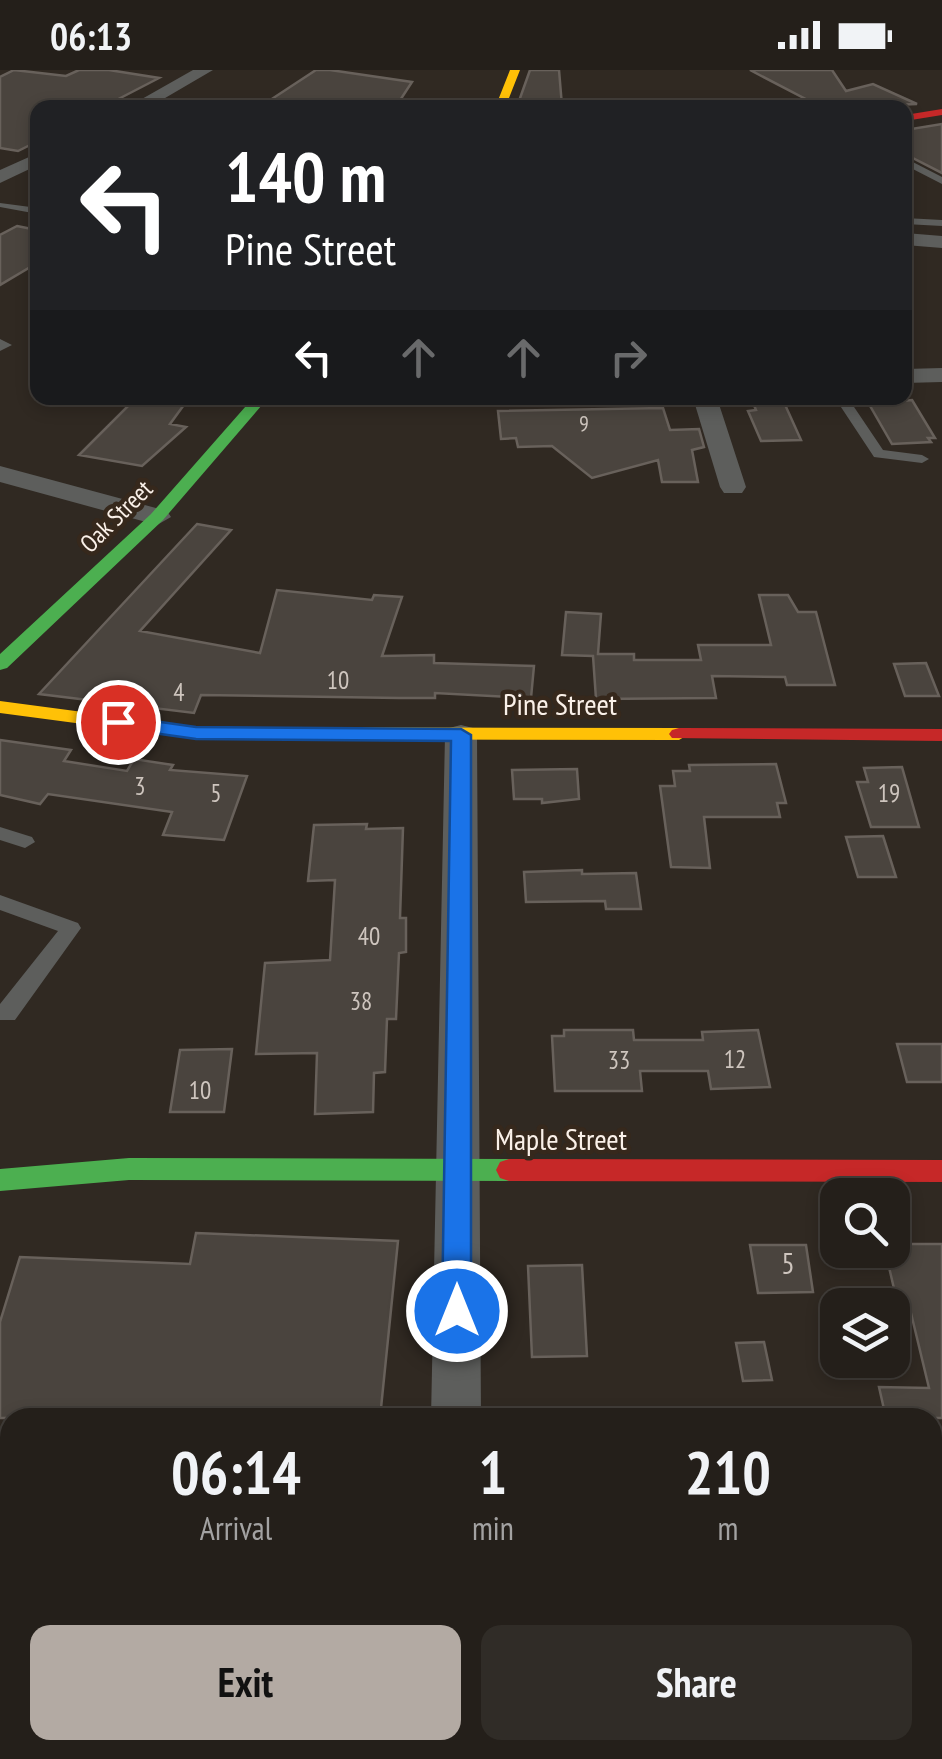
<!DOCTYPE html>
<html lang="en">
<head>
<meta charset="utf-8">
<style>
	body { margin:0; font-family:"PT Sans Narrow",sans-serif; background:#302c27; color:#f1f3f6; height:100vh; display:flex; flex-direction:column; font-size:38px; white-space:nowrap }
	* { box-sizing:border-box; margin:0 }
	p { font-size:32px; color:#a3a2a2 }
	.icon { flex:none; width:55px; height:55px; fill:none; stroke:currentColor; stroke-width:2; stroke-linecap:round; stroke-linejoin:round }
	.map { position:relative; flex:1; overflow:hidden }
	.sheet { position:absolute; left:0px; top:1338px; width:942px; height:352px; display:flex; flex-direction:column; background:#241f1a; border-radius:30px 30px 0 0; box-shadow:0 5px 15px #0003,0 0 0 2px #413d39 }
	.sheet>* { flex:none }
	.top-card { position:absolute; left:30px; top:30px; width:882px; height:305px; border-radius:20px; box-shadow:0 5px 15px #0003,0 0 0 2px #413d39; background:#202124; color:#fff; overflow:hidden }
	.tools { position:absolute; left:820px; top:1108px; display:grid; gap:20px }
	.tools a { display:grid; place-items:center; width:90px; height:90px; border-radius:20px; background:#241f1a; box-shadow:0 5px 15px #0003,0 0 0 2px #413d39; font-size:50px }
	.pin { position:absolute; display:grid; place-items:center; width:85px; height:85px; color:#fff; margin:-42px; border:5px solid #fff; border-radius:50%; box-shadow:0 2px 10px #0007 }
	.me { position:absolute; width:110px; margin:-55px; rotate:0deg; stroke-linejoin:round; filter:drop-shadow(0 0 8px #0008) }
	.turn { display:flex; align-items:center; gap:35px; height:210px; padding:0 30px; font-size:45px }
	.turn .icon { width:130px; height:130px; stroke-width:2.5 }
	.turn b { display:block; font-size:70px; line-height:85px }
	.lanes { display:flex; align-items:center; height:95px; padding:0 30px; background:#0003; justify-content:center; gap:50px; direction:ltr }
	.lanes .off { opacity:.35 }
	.eta { display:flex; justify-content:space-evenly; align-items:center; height:170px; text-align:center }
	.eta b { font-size:60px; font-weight:800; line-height:70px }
	.cta { display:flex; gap:20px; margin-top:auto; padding:20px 30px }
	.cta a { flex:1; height:115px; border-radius:20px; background:#b3aaa3; color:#111; font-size:40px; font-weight:800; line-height:115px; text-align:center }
	.cta a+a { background:#302c27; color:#f1f3f6 }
	.status { display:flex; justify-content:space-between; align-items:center; height:70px; padding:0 50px; background:#241f1a; direction:ltr }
	.status svg { height:28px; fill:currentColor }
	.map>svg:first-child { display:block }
	.building { fill:#4a443e; stroke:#68615b; stroke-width:2.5 }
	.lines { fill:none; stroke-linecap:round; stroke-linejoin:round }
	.lane { fill:#5d5e5c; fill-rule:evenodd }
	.street { fill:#5d5e5c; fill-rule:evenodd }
	.fast { fill:#4caf50; fill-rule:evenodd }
	.slow { fill:#ffc107; fill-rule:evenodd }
	.jam { fill:#c62828; fill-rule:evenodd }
	.route { fill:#1a73e8; stroke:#114b97; stroke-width:2.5 }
	.labels { text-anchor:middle; stroke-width:9; stroke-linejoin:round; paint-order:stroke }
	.far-number-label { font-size:22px; fill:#cec5be }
	.far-street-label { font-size:25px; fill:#faf0e8; stroke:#36281c }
	.number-label { font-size:25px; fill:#cec5be }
	.street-label { font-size:30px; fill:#faf0e8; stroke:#36281c }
	.near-number-label { font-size:30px; fill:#cec5be }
</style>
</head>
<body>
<div class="status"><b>06:13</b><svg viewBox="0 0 49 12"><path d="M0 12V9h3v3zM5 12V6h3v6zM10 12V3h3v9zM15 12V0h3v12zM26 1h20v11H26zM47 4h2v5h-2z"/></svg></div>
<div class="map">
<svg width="942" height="1689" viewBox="0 0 942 1689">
	<rect width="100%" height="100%" fill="#302922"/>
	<path class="building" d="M14,0L66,6L79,0H109L159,8L101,38H38V71L18,81L0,78V7Z
		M316,0H330L412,12L395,38H258Z
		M530,0H559L562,36H524L519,31Z
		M750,0H832L846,21L873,14L917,34L823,38Z
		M942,54V103L905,84V60Z
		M17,156L37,160V193L0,215V165Z
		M136,328H189L170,354L186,357L142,396L79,385Z
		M751,328H782L801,370L761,371L748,341L756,340Z
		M912,330L935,368H928L931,372L892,374L869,334Z
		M663,338L670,360L699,359L704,377L692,380L698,412H662L658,390L592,408L552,376L518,377L516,368L501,369L498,341Z
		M197,454L231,460L140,561L260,583L277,520L372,530L374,525L402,527L382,586L434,585V593L534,596L531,628L435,623V628H399L201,625L194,643L39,624Z
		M759,525H788L798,542H816L835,615H787L785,607L712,606L716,628L596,629L593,586L562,585L566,542L601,544L598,584H634V590H701L698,575H771Z
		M926,593L939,626H905L894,594Z
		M0,670L71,680L64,691L127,701L134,689L173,695L170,700L247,706L224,770L163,765L172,742L48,724L40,734L0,725Z
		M776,694L786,733H777L780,747H704L710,798L671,797L660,716H675L673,701H690L689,695Z
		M902,697L919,757H871L857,712H868L864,698Z
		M577,699L579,729L542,733V729H514L512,700Z
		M367,754L366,759L403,758L400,848H406V882L399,883L396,949H387L385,1002L374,1003L373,1042L315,1044L317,983L256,984L265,893L330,890L335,810L308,811L314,755Z
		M883,766L896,807H858L846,767Z
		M582,800V804L636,803L641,839H606L605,831L526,832L524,802Z
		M564,960H633L634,970H703L702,962L758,960L770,1017L711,1019L708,1001H640L642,1021H555L552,966H564Z
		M897,974H942V1012H907Z
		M232,979L224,1042H170L180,980Z
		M196,1163L398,1171L380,1348H0V1252L20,1187L190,1194Z
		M892,1174H942V1348H886L879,1317L929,1318L910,1239L899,1240L885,1180H892Z
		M750,1175H806L813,1222L758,1223Z
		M582,1195L587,1286L532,1287L528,1196Z
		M764,1272L772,1310L743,1311L736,1273Z"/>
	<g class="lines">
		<path class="lane" d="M905,88L942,107V114L905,95Z
			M0,133L38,138V144L0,137Z
			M905,148L942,150V156L905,154Z
			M0,269L12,275L0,281Z
			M835,328H848L883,380L922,385L929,389L922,393L874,387Z
			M0,757L32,767L35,772L25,778L0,770Z
			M0,825L78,853L81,858L15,950H0V934L58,861L0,840Z"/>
		<path class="street" d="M193,0H213L148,38H126Z
			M38,83V95L0,113V100Z
			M905,163L942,166V178L905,175Z
			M942,298V312L905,313V299Z
			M693,328H717L746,417L742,423H724L720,417Z
			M0,396L167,441L171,447L157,455L0,412Z
			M461,655L473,658L477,665L481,1348H431L445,665L449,658Z
			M424,1680H482V1689H424Z"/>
		<path class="fast" d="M253,328H268L163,450L7,598L0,600V584L151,444Z
			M129,1088L509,1089L518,1092L522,1100L518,1108L509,1111L129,1110L0,1121V1099Z"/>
		<path class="slow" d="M510,0H520L505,38H495Z
			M0,631L196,657L679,658L689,664L679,670L196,669L0,643Z"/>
		<path class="jam" d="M942,39V45L905,51V45Z
			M679,658L942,659V671L672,668L669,664L672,660Z
			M509,1089L942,1090V1112L509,1111L500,1108L496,1100L500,1092Z"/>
	</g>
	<path class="route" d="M118,646L196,657L461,659L471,665V1241L467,1250L457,1254L447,1250L442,1241L451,671L196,669L111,657L108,652Z"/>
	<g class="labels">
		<g class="far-number-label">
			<text x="584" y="361">9</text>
		</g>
		<g class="far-street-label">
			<text transform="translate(116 446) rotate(-45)" y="9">Oak Street</text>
		</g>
		<g class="number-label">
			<text x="338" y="619">10</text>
			<text x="179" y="631">4</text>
			<text x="140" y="725">3</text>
			<text x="216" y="732">5</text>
			<text x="889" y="732">19</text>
			<text x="369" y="875">40</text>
			<text x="361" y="940">38</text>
			<text x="735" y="998">12</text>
			<text x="619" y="999">33</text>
			<text x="200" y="1029">10</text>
		</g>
		<g class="street-label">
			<text x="560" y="645">Pine Street</text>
			<text x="561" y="1080">Maple Street</text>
		</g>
		<g class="near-number-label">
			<text x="788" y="1204">5</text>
		</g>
	</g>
</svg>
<div class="tools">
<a><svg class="icon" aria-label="search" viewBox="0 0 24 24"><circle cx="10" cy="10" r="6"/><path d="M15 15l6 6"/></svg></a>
<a><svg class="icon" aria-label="layers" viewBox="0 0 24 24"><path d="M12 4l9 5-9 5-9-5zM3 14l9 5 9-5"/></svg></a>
</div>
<div class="pin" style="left:118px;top:652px;background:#d93025"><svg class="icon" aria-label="arrive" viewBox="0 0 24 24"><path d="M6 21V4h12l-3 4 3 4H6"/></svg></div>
<svg class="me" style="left:457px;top:1241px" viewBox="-20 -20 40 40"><circle r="17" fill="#1a73e8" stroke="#fff" stroke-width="3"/><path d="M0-11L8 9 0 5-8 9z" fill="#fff"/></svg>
<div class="top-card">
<div class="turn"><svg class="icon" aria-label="left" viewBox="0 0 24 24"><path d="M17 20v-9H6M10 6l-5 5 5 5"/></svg><div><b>140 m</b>Pine Street</div></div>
<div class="lanes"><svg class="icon" aria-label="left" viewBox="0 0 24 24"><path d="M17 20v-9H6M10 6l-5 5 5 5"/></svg><svg class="icon off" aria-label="ahead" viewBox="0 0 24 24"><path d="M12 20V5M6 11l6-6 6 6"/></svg><svg class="icon off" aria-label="ahead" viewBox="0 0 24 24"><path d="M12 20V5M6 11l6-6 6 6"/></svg><svg class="icon off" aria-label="right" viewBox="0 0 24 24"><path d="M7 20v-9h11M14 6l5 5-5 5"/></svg></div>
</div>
<section class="sheet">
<div class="eta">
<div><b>06:14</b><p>Arrival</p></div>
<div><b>1</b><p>min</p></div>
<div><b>210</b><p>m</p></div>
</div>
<div class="cta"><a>Exit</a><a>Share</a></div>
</section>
</div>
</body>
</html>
